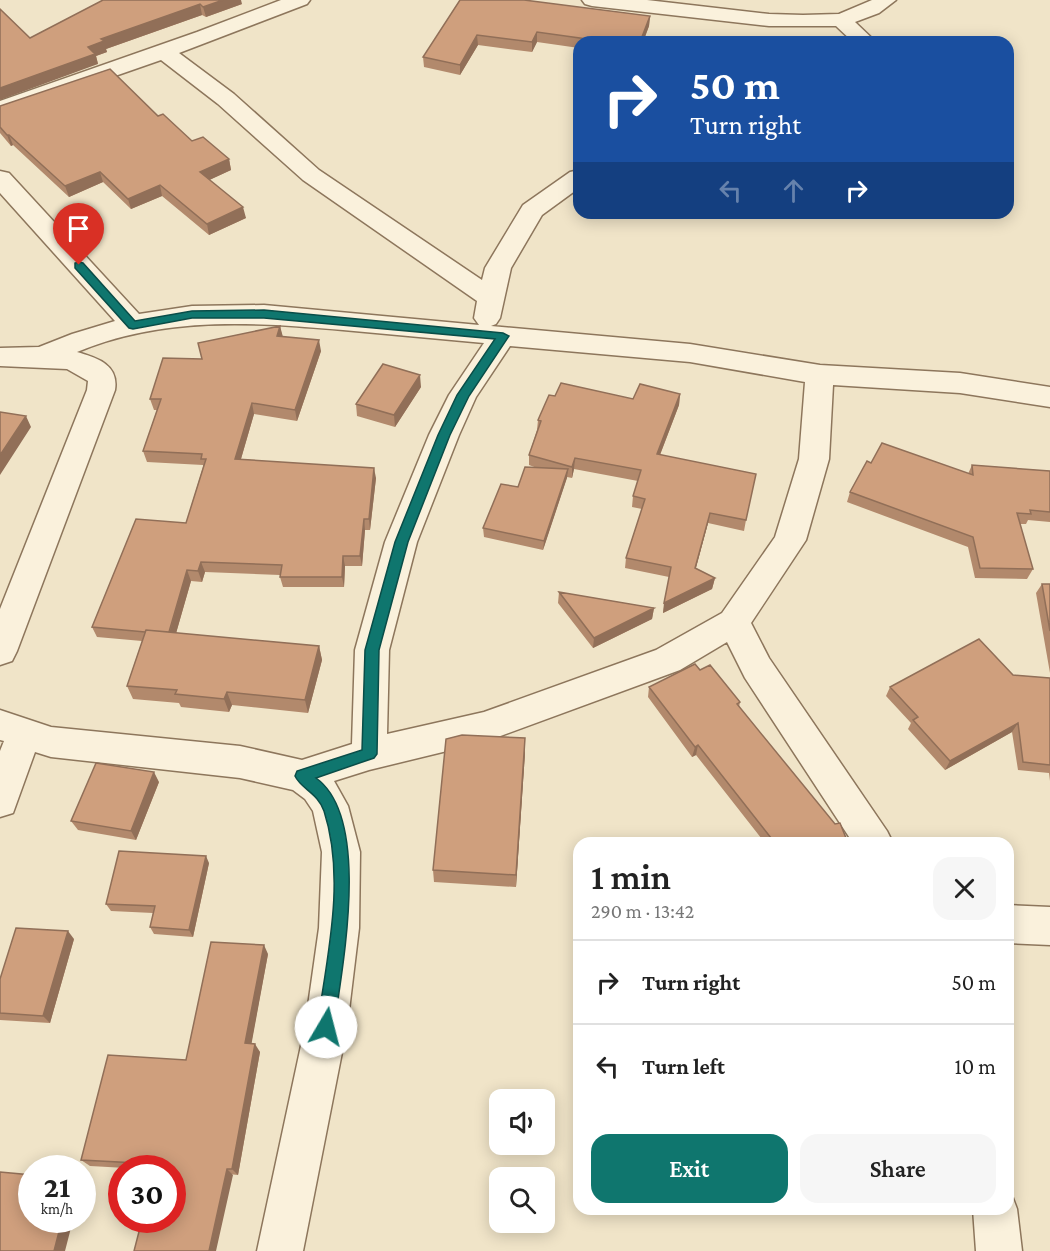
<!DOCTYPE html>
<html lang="en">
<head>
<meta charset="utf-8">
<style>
	body { margin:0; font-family:"Crimson Pro",serif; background:#f6f6f6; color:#222; height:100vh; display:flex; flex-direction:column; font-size:22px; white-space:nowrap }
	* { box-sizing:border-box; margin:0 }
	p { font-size:20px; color:#767676 }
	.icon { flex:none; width:33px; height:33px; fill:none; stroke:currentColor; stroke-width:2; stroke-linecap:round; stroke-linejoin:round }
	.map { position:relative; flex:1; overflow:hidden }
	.sheet { position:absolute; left:573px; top:837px; width:441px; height:378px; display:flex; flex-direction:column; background:#fff; border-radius:18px; box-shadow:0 3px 15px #0003 }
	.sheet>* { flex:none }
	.banner { position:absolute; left:573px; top:36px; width:441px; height:183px; border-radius:18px; box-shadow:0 3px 15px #0003; background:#1a4fa0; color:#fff; overflow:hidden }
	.buttons { position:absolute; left:489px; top:1089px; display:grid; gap:12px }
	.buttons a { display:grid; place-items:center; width:66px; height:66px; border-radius:12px; background:#fff; box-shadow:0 3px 15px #0003; font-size:30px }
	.speed { position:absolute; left:18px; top:1155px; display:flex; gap:12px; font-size:30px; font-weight:700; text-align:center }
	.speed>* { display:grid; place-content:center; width:78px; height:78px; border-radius:50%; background:#fff; box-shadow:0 3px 15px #0003; line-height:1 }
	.speed small { font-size:15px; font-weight:400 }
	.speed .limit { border:9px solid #d22; background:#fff; color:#111 }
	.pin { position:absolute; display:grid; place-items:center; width:51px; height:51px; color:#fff; margin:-62px -26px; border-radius:50% 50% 50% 0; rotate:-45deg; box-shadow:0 0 6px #0007 }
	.pin .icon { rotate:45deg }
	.me { position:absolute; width:66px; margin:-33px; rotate:8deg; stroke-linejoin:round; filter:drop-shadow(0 0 4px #0008) }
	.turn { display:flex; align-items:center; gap:21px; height:126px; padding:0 18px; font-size:27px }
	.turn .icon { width:78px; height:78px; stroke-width:2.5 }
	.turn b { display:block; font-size:42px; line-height:51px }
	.lanes { display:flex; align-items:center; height:57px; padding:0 18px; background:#0003; justify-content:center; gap:30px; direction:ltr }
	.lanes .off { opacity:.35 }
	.round { display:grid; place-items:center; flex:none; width:63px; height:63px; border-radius:18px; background:#f6f6f6 }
	.head { display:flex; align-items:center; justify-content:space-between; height:102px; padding:0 18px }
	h1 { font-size:36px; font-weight:600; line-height:45px }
	.action { display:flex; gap:12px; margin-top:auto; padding:12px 18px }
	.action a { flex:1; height:69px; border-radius:18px; background:#0f766e; color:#fff; font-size:24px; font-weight:600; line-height:69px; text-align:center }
	.action a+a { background:#f6f6f6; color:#222 }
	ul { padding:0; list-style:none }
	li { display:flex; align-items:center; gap:18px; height:84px; padding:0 18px; border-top:2px solid #e0e0e0 }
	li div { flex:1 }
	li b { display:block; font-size:22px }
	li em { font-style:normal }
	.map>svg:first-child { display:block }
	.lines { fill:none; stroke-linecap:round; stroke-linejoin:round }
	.minor-casing { stroke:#8d765c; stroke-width:3 }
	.minor { fill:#faf1dc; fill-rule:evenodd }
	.wall { fill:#b2896c }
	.shaded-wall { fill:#916f58 }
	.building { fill:#cf9f7d; stroke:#916f58; stroke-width:1.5 }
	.route { fill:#0f766e; stroke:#0a4d48; stroke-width:1.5 }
</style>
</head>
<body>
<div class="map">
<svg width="1050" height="1251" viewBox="0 0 1050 1251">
	<rect width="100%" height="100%" fill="#f0e4c8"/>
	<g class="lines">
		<g class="minor-casing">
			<path id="minor" d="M281,0H310L307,4L179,53L234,94L319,170L482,280L485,268L523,205L570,172L579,170V188L542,215L511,268L500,318L496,324L491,326L690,344L820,365L960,373L1050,387V407L960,393L833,385L829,459L806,540L751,623L769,658L887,831L893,843H853L745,678L727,642L680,670L484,742L369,770L334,781L348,806L360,852L359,928L347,1027L303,1251H257L305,1027L319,928L322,852L313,811L305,799L293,790L240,778L51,757L35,752L13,813L0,817V751L4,741L0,740V710L51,727L240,746L302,760L352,744L355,650L385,542L429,435L449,395L484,343C437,339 390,334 343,330C252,322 163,316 77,352C98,358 119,365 115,390L17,651L12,661L0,665V609L87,390L88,381L67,369L0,366V348L39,347L72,334L115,321L0,193V171L9,173L139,314L192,306L264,305L479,325L474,318L477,301L303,180L218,104L161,60L0,116V101L197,32ZM510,346L690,362L805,382L799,459L775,537L722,613L656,650L484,712L387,734L389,650L417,542L459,435L476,397Z
				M582,0H647L769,14L803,15L839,14L872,0H896L879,13L855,22L876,42H853L836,26H769L592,6L585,4Z
				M1008,905L1050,907V945L1008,943Z
				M1008,1192L1011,1193L1017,1209L1022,1251H976L973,1209H1008Z"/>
		</g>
		<use href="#minor" class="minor"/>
	</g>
	<path class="wall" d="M103,0L242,4L206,17L202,15L106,49L107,52L96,56L98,64L30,38Z
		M460,0L650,16L649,26L643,42H579V48L537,42L532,52L478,45L460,75L424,67L423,57Z
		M579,87V109L574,108V98Z
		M0,106L158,116L192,141L229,159L231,170L209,180L246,218L209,235L162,196L131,209L103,182L69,197L13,145L11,146L0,133Z
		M280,326L282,336L321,351L297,421L254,414L241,459L376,478L370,530H365L362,566H345L344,587H283L280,577V575L205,572L202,582L191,581L176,633L319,646L322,660L308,713L232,705L229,712L181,707L179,703L133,699L127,686L142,641L97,637L92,627L186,523L203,467V465L147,462L143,451L157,410H154L150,399L202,359Z
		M421,387L395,427L357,416L356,404Z
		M680,394L679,405L660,455L746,520L744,531L708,523L696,568L715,578L712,589L663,613L669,577L625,568L626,558L642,509L632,507L633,496L638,481L574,469L572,478L567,477L543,550L484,537L483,528L518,487L537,468L529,465V455L537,430L538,420L555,396L633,399Z
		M871,463L968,474L972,465L1050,471V522L1028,520L1026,524H1020L1033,569L1027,579L975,578L968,547L847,502L850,492Z
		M1042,584H1050V673L1036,593Z
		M559,592L654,608L652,619L593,648L558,603Z
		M700,670L740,702L739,707L848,843H765L696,755L692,757L648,697L649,687Z
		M1013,675L1050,678V781L1049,773L1018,770L1012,732L945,770L908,729L911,723L886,696L890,687Z
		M525,753L516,887L434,882L433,870Z
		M159,782L136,840L78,830L71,821Z
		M209,863L193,937L154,934L150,927L153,913L111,911L106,904Z
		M74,939L50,1023L0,1020V979Z
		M268,954L251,1044L260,1052L238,1175L172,1168H126L90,1166L81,1160L186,1060Z"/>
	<path class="shaded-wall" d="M223,0H241L242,4L206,17L203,7Z
		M200,4L202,15L106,49L107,52L96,56L98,64L0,100V88L88,47L101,39Z
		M650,16L649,26L643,42H640Z
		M537,32V42L532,52V42Z
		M477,35L478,45L460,75V65Z
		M7,135H9L13,145L11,146Z
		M229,159L231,170L203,183L200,172Z
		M100,172L103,182L69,197L65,186Z
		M160,185L162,196L131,209L128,199Z
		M243,207L246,218L209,235L207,224Z
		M280,326L283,337L277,336Z
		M319,340L321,351L297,421L295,410Z
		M420,375L421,387L395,427L394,415Z
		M680,394L679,405L656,465L657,454Z
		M252,403L254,414L238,469L235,459Z
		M26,416L31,427L0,475V455Z
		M575,458L574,469L572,478V467Z
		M374,468L376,478L370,530L369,519Z
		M568,469L567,478L543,550L544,541Z
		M710,513L708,523L693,578L695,568Z
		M364,519L365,530L362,566L360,556Z
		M343,556L345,566L344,587L342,577Z
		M201,562L205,572L202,582L198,571Z
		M187,570L191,581L173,644L169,634Z
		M715,578L712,589L663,613L664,603Z
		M654,608L652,619L593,648L594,638Z
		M319,646L322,660L308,713L305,700Z
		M227,692L232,705L229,712L224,699Z
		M1018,723L1012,732L945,770L950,761Z
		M525,738V753L516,887V875Z
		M698,745L696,755L692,757L695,747Z
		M154,772L159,782L136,840L131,831Z
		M206,856L209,863L193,937L189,930Z
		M68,931L74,939L50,1023L43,1016Z
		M264,945L268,954L250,1052L245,1043Z
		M255,1044L260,1052L238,1175L232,1169Z
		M227,1169L233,1175L216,1251H209Z
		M62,1220H73L65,1251H54Z"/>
	<path class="building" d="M103,0H223L203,7L200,4L101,39L104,41L88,47L95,54L0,88V9L30,38Z
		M460,0H524L650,16L640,42H601V41L537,32L532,42L477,35L460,65L423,57Z
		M110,69L158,116L163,114L192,141L203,137L229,159L200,172L243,207L207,224L160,185L128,199L100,172L65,186L9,135H7L0,127V106Z
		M579,87V99L574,98Z
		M280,326L277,336L319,340L295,410L252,403L235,459L374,468L369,519H364L360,556H343L342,577H280L282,565L201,562L198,571L187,570L169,632L146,630L145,632L92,627L136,519L186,523L206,459H201L202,454L143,451L161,399H150L163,358L202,359L198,343Z
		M383,364L420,375L394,415L356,404Z
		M561,383L633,399L640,384L680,394L657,454L756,474L746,520L710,513L695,568L715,578L664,603L671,567L626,558L645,499L633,496L641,470L575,458L572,467L529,455L541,421L538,420L549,395L555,396Z
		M0,412L26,416L0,455Z
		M882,443L973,475L972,465L1050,471V512L1030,510L1031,514L1017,513L1033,569L980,568L973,537L850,492L867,461L871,463Z
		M525,467L568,469L544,541L483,528L501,484L518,487Z
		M1042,584H1050V631Z
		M559,592L654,608L594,638Z
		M146,630L319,646L305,700L227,692L224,699L175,694L177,690L127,686Z
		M979,639L1013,675L1050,678V765L1023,762L1018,723L950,761L913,720L918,717L890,687Z
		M695,664L700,670L710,665L740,702L737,704L835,824L840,823L848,843H775L698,745L695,747L649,687Z
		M462,735L525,738L516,875L433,870L446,739Z
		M96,763L154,772L131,831L71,821Z
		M119,851L206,856L189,930L150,927L155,906L106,904Z
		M16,928L68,931L43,1016L0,1013V979Z
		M211,942L264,945L245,1043L255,1044L232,1169H227L209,1251H134L142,1220H172V1168H155L156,1164L81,1160L108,1055L186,1060Z
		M0,1172L32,1175V1220H62L54,1251H0Z"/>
	<path class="route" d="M79,262L83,263L135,321L192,311L264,310L503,333L509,336L469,396L450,435L408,542L379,650L377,754L374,758L316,778C372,818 342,967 334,1027L332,1033L326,1035L320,1033L317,1027C327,957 346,879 324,811C318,793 301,789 295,776L297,771L362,750L365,650L395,542L438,435L457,395L495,339L264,318H192L133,329L129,328L75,268V263Z"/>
</svg>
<div class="buttons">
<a><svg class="icon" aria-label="sound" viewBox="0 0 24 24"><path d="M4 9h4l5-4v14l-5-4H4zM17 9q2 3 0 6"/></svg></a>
<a><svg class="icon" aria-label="search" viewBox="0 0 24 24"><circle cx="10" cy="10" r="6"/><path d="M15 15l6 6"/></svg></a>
</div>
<div class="speed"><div>21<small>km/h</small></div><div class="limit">30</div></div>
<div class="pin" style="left:79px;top:265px;background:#d93025"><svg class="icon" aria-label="arrive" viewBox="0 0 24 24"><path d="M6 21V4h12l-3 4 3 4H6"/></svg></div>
<svg class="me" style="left:326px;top:1027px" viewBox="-20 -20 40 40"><circle r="19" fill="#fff"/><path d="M0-13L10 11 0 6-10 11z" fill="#0f766e"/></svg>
<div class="banner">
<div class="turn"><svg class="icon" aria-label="right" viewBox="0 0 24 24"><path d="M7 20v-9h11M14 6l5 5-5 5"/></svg><div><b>50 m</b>Turn right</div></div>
<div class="lanes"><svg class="icon off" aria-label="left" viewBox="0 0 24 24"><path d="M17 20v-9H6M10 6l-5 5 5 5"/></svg><svg class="icon off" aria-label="ahead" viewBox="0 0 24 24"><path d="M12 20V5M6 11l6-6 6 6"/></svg><svg class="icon" aria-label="right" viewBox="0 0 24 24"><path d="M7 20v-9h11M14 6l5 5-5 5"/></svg></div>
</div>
<section class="sheet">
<div class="head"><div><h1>1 min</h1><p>290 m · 13:42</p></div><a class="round"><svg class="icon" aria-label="close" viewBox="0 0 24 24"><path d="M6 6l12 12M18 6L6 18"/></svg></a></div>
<ul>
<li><svg class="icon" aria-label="right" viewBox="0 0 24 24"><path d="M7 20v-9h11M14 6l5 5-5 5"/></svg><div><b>Turn right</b></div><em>50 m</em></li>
<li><svg class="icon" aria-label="left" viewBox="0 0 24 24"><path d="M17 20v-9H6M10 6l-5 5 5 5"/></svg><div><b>Turn left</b></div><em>10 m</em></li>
</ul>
<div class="action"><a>Exit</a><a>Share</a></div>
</section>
</div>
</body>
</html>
